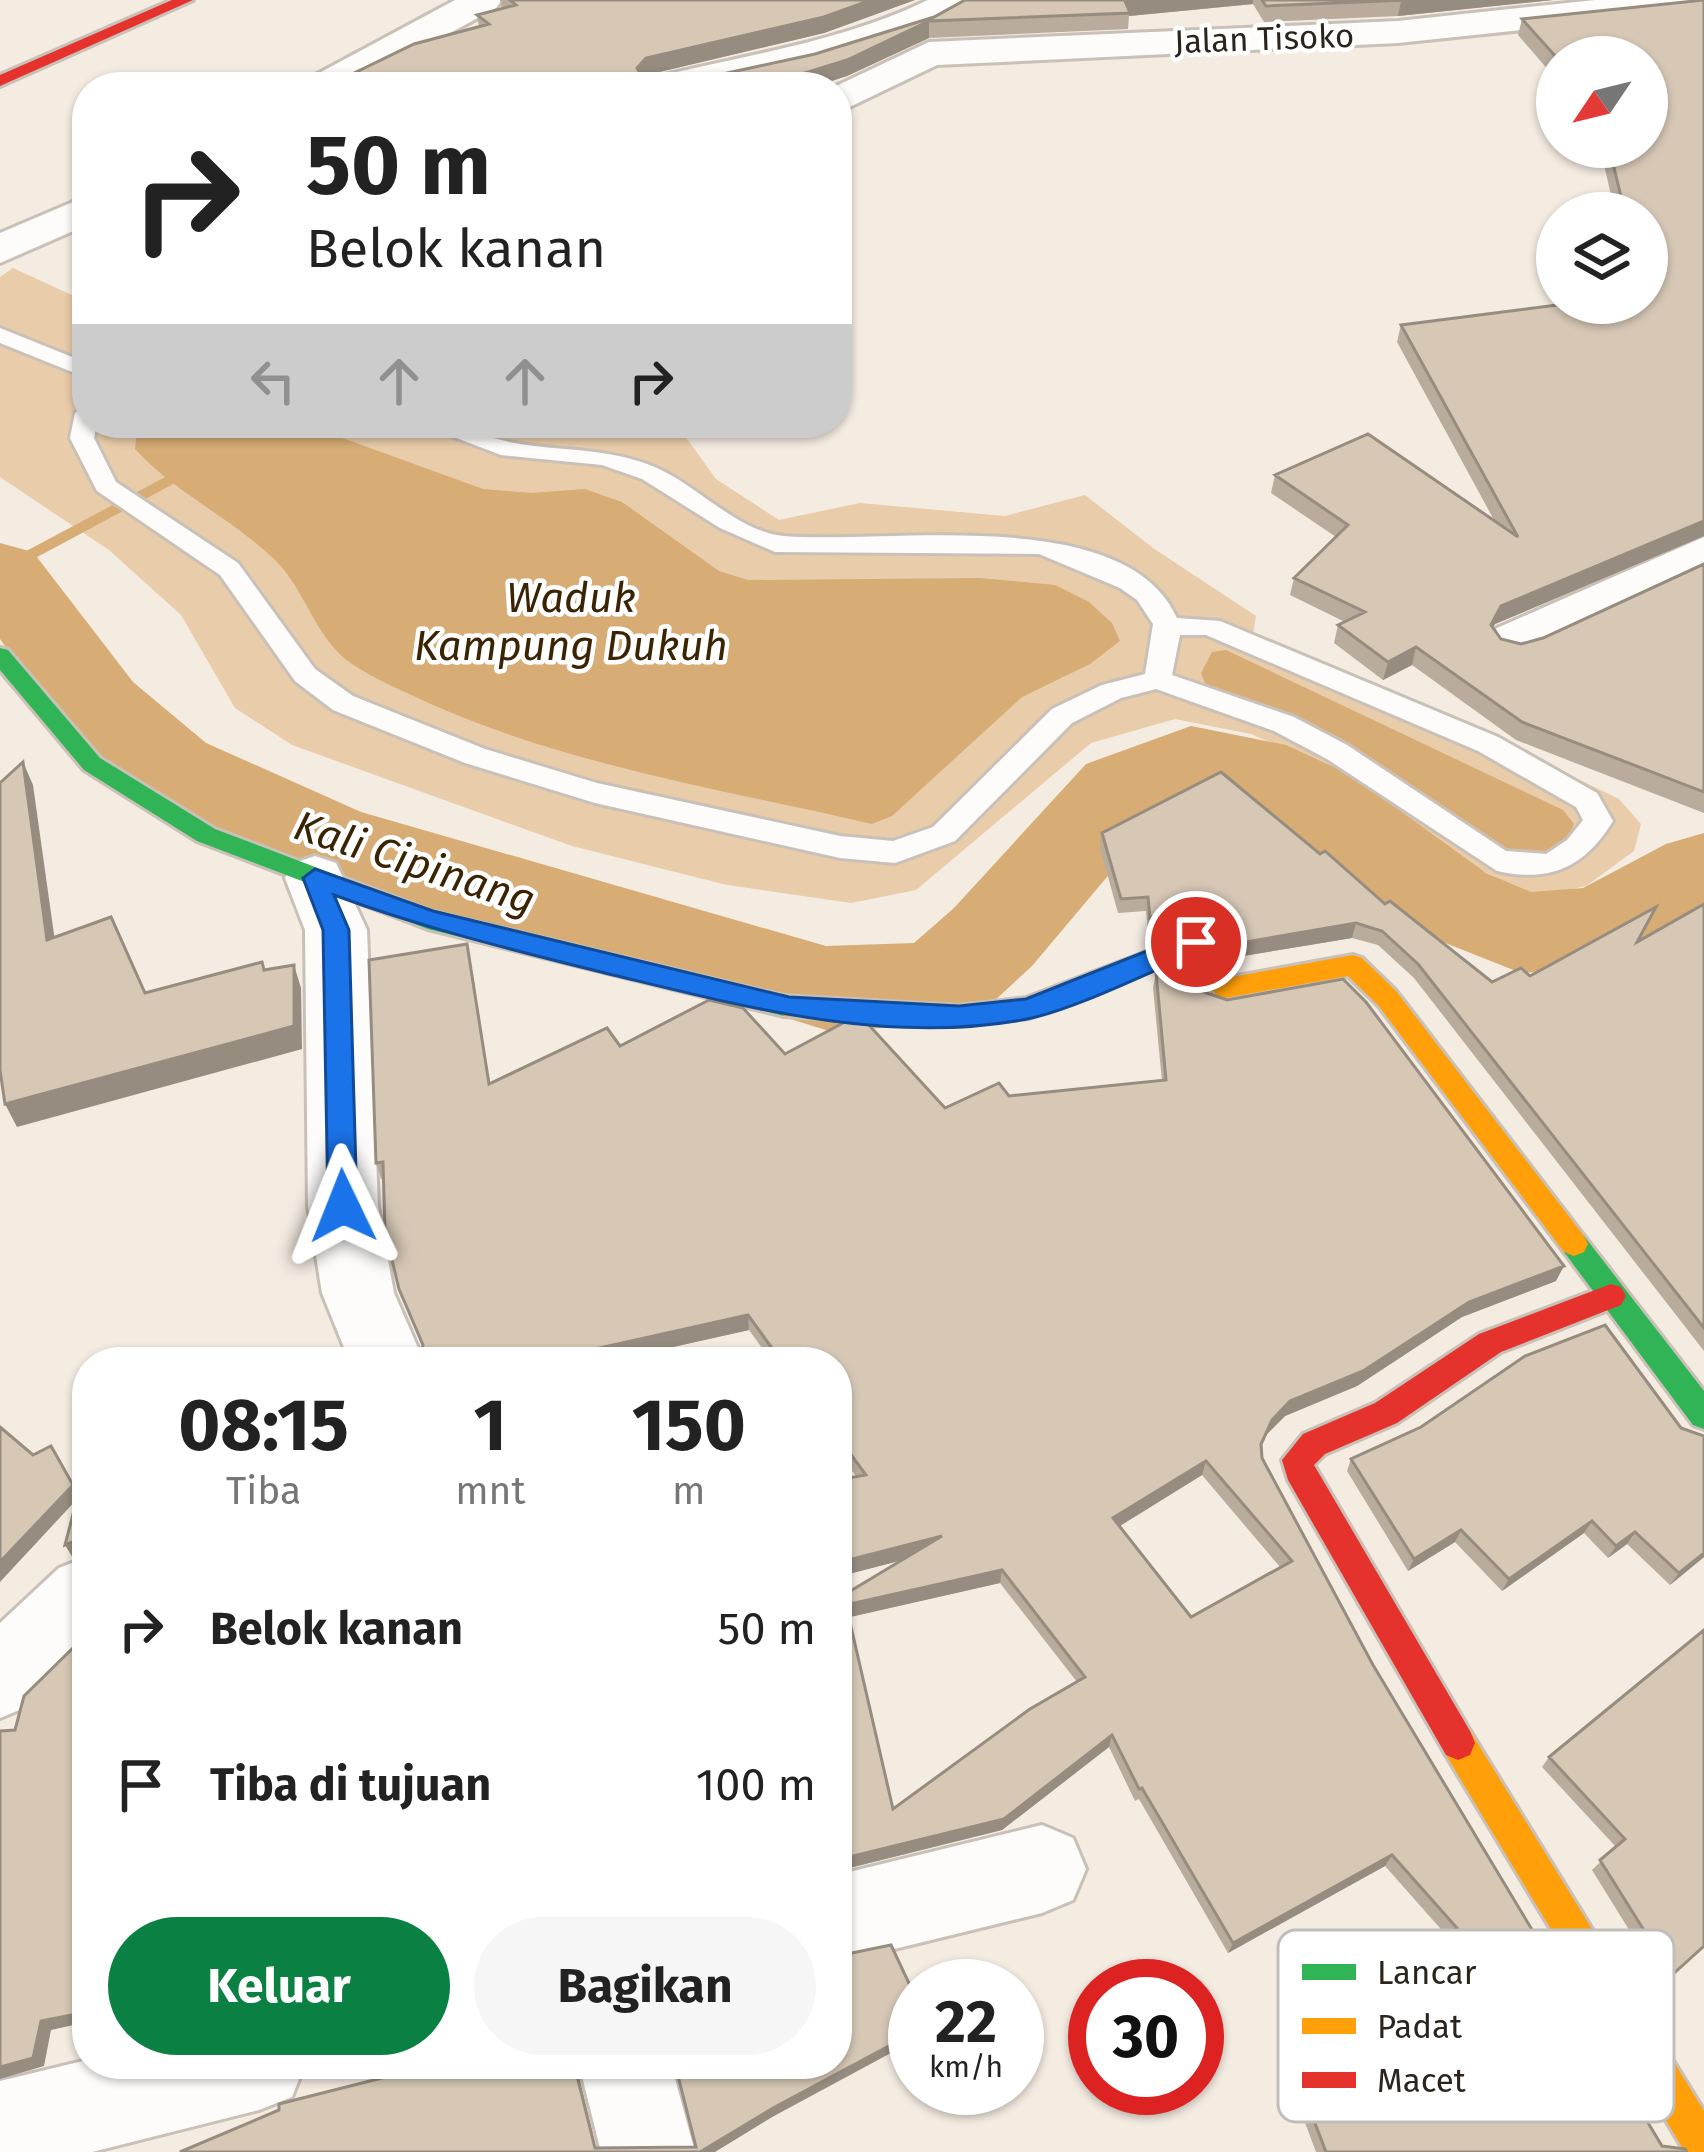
<!DOCTYPE html>
<html lang="id">
<head>
<meta charset="utf-8">
<style>
	body { margin:0; font-family:"Fira Sans",sans-serif; background:#f6f6f6; color:#222; height:100vh; display:flex; flex-direction:column; font-size:45px; white-space:nowrap }
	* { box-sizing:border-box; margin:0 }
	p { font-size:39px; color:#767676 }
	.icon { flex:none; width:66px; height:66px; fill:none; stroke:currentColor; stroke-width:2; stroke-linecap:round; stroke-linejoin:round }
	.map { position:relative; flex:1; overflow:hidden }
	.side { position:absolute; left:72px; top:1347px; width:780px; height:732px; display:flex; flex-direction:column; background:#fff; border-radius:48px; box-shadow:0 3px 9px #0004 }
	.side>* { flex:none }
	.top-card { position:absolute; left:72px; top:72px; width:780px; height:366px; border-radius:48px; box-shadow:0 3px 9px #0004; background:#fff; color:#222; overflow:hidden }
	.needle { width:78px; rotate:235deg }
	.tools { position:absolute; left:1536px; top:36px; display:grid; gap:24px }
	.tools a { display:grid; place-items:center; width:132px; height:132px; border-radius:50%; background:#fff; box-shadow:0 3px 9px #0004; font-size:60px }
	.speed { position:absolute; left:888px; top:1959px; display:flex; gap:24px; font-size:60px; font-weight:700; text-align:center }
	.speed>* { display:grid; place-content:center; width:156px; height:156px; border-radius:50%; background:#fff; box-shadow:0 3px 9px #0004; line-height:1 }
	.speed small { font-size:30px; font-weight:400 }
	.speed .limit { border:18px solid #d22; background:#fff; color:#111 }
	.pin { position:absolute; display:grid; place-items:center; width:102px; height:102px; color:#fff; margin:-51px; border:6px solid #fff; border-radius:50%; box-shadow:0 3px 12px #0007 }
	.me { position:absolute; width:132px; margin:-66px; rotate:358deg; stroke-linejoin:round; filter:drop-shadow(0 0 9px #0008) }
	.turn { display:flex; align-items:center; gap:42px; height:252px; padding:0 36px; font-size:54px }
	.turn .icon { width:156px; height:156px; stroke-width:2.5 }
	.turn b { display:block; font-size:84px; line-height:102px }
	.lanes { display:flex; align-items:center; height:114px; padding:0 36px; background:#0003; justify-content:center; gap:60px; direction:ltr }
	.lanes .off { opacity:.35 }
	.eta { display:flex; justify-content:space-evenly; align-items:center; height:204px; text-align:center }
	.eta b { font-size:72px; font-weight:700; line-height:84px }
	.cta { display:flex; gap:24px; margin-top:auto; padding:24px 36px }
	.cta a { flex:1; height:138px; border-radius:72px; background:#0b8043; color:#fff; font-size:48px; font-weight:700; line-height:138px; text-align:center }
	.cta a+a { background:#f6f6f6; color:#222 }
	ul { padding:0; list-style:none }
	li { display:flex; align-items:center; gap:36px; height:156px; padding:0 36px }
	li div { flex:1 }
	li b { display:block; font-size:45px }
	li em { font-style:normal }
	.map>svg:first-child { display:block }
	.green { fill:#e9ccaa }
	.water { fill:#d7ac75 }
	.lines { fill:none; stroke-linecap:round; stroke-linejoin:round }
	.stream { fill:#d7ac75; fill-rule:evenodd }
	.river { fill:#d7ac75; fill-rule:evenodd }
	.lane-casing { stroke:#c9c1b8; stroke-width:6 }
	.street-casing { stroke:#c9c1b8; stroke-width:6 }
	.fast-casing { stroke:#c9c1b8; stroke-width:6 }
	.slow-casing { stroke:#c9c1b8; stroke-width:6 }
	.jam-casing { stroke:#c9c1b8; stroke-width:6 }
	.lane { fill:#fdfcfa; fill-rule:evenodd }
	.street { fill:#fdfcfa; fill-rule:evenodd }
	.fast { fill:#30b455; fill-rule:evenodd }
	.slow { fill:#ff9f0a; fill-rule:evenodd }
	.jam { fill:#e5322d; fill-rule:evenodd }
	.wall { fill:#b9ac9d; fill-rule:evenodd }
	.shaded-wall { fill:#968c7f }
	.building { fill:#d7c8b6; stroke:#968c7f; stroke-width:3; fill-rule:evenodd }
	.route { fill:#1a73e8; stroke:#114b97; stroke-width:3 }
	.labels { text-anchor:middle; stroke-width:9; stroke-linejoin:round; paint-order:stroke }
	.far-street-label { font-size:33px; fill:#2c241c; stroke:#fff }
	.water-label { font-size:42px; font-style:italic; fill:#3b2403; stroke:#fff }
	.key { fill:#fff; stroke:#c0bdbb; stroke-width:3 }
	.key-label { font-size:33px; fill:#2c241c }
</style>
</head>
<body>
<div class="map">
<svg width="1704" height="2152" viewBox="0 0 1704 2152">
	<rect width="100%" height="100%" fill="#f4ebe1"/>
	<path class="green" d="M13,268L87,302V423H507L530,433C562,411 640,426 680,429L716,479L779,520L860,503L1005,516L1085,495L1153,548L1256,616L1253,634L1423,704L1619,799L1641,824L1634,851L1586,886L1536,897L1404,832L1309,759L1251,734L1175,719L1091,743L916,890L851,903L727,885L572,846L292,745L235,708L181,615L109,550L0,477V277Z"/>
	<path class="water" d="M138,423H301L483,489L531,493L585,489L622,502L719,571L748,580L980,578L1055,585L1089,602L1112,623L1120,641L1090,664L1022,697L892,816L872,824C725,790 572,766 433,705C406,692 377,681 352,664C317,641 306,592 277,562C234,519 176,494 135,449Z
		M1226,650L1563,810L1574,824C1560,860 1527,860 1497,846L1206,686L1201,673L1212,652Z"/>
	<g class="lines">
		<path class="stream" d="M169,475L175,477V483L0,577V565Z"/>
		<path class="river" d="M0,543L33,552L133,682L206,743L361,812L826,946L914,943L954,908L1086,764L1191,726L1286,745L1351,775L1486,873L1531,892L1583,888L1666,844L1704,833V920L1641,955L1602,967L1521,973L1410,929L1277,825L1228,801L1200,797L1160,814L1032,966L980,1014L940,1026L826,1030L288,865L134,793L63,728L0,639Z"/>
		<g class="lane-casing">
			<path id="lane" d="M0,328L87,363V378L0,343Z
				M87,406V423H97L94,438L116,482L238,563L315,669L353,696L485,749L597,783L840,836L893,841L933,827L1052,709L1102,685L1145,674L1153,624L1137,600L1120,588L1039,554L775,552L720,528L642,479L602,465L501,455L417,423C461,423 475,435 514,443C563,452 609,447 657,468C698,486 738,532 784,536C886,545 1125,502 1177,618L1220,621L1498,737L1597,793L1613,821C1585,867 1550,883 1497,871L1327,759L1274,731L1156,689L1121,698L1072,723L955,841L895,863L840,858L595,803L465,763L333,710L295,681L220,575L97,491L70,438L75,413ZM1180,635H1206L1478,751L1576,807L1583,820L1567,840L1546,854L1506,851L1347,745L1294,717L1172,675Z"/>
		</g>
		<g class="street-casing">
			<path id="street" d="M455,0H502L496,8L351,87H302L308,79Z
				M928,0H976C950,38 767,80 718,87C694,90 667,87 642,87L648,79C743,55 839,43 928,0Z
				M1595,0H1704V11L1398,43L937,65L837,113L834,87L929,42L1398,21Z
				M87,196V225L0,263V233Z
				M1704,537V573L1535,652L1516,657L1497,652L1489,640L1497,628Z
				M315,856L336,863L367,930L378,1206L394,1293L424,1362H350L322,1293L308,1206L305,930L285,878L294,863Z
				M87,1557V1649L29,1706L0,1718V1623L59,1568Z
				M1042,1825L1073,1838L1086,1869L1073,1900L1042,1913L837,1963V1875Z
				M87,2060V2064H305L292,2097L259,2110L92,2152H0V2081Z
				M579,2064H671L695,2152H601Z"/>
		</g>
		<g class="fast-casing">
			<path id="fast" d="M0,648L8,650L100,758L215,829L433,912L784,996L797,1006L784,1016L428,929L197,841L84,770L0,670Z
				M1574,1232L1584,1236L1704,1391V1429L1693,1425L1564,1252L1560,1244L1564,1236Z"/>
		</g>
		<g class="slow-casing">
			<path id="slow" d="M1196,933L1205,935L1232,977L1353,955L1362,958L1396,991L1584,1236L1588,1244L1584,1252L1574,1256L1564,1252L1378,1005L1348,976L1225,998L1216,995L1191,954L1029,1018L959,1026L784,1016L771,1006L784,996L959,1006L1026,998Z
				M1458,1726L1470,1731L1704,2111V2152H1685L1446,1755L1441,1743L1446,1731Z"/>
		</g>
		<g class="jam-casing">
			<path id="jam" d="M172,0H193L0,86V75Z
				M1611,1284L1621,1287L1626,1296L1621,1305L1501,1352L1397,1423L1325,1454L1314,1465L1470,1731L1475,1743L1470,1755L1458,1760L1446,1755L1288,1480L1282,1460L1303,1434L1375,1403L1479,1334Z"/>
		</g>
		<use href="#lane" class="lane"/>
		<use href="#street" class="street"/>
		<use href="#fast" class="fast"/>
		<use href="#slow" class="slow"/>
		<use href="#jam" class="jam"/>
	</g>
	<path class="wall" d="M500,0H915L824,33L646,75H718L815,54L934,17L965,0H1553L1398,16L1264,22L1253,4L1129,16L1128,29L929,38L847,76L813,87H314L312,78L350,75L479,27L477,15L502,9Z
		M1704,0V536L1495,624L1493,628L1501,639L1521,644L1543,638L1704,564V813L1516,740L1412,665L1383,680L1334,643L1338,625L1345,622L1290,595L1294,578L1336,537L1271,493L1275,475L1494,520L1397,342L1401,325L1647,303V213H1615L1600,147H1647V57H1557V80L1518,35L1522,19Z
		M1102,833L1320,854L1492,982L1530,976L1639,942L1704,904V1351L1414,978L1378,945L1352,938L1243,956L1222,924L1197,915L1148,932L1146,911L1118,913L1100,848Z
		M467,944L490,1083L620,1046L785,1054L945,1108L1009,1096L1162,1081L1153,988L1156,972L1201,991L1556,1281L1462,1317L1357,1386L1285,1416L1267,1434L1261,1447L1262,1458L1373,1665L1662,2146L1687,2152H1316L1280,2056L1286,2047L1443,1994L1418,1962L1426,1952L1447,1936L1385,1866L1228,1953L1139,1799L1135,1801L1109,1747L1002,1830L837,1871V1599L903,1560L837,1577V1480L856,1476L837,1450V1362H772L749,1330L606,1362H413L423,1348L399,1289L384,1179H381L376,1163ZM1202,1475L1280,1567L1191,1617L1120,1526ZM1000,1583L1077,1682L893,1809L849,1617Z
		M1681,1428L1704,1557L1670,1585L1627,1544L1608,1558L1584,1533L1502,1591L1455,1542L1408,1571L1347,1471L1351,1459Z
		M1704,1630V1946L1662,1983L1592,1870L1616,1847L1542,1767L1549,1757Z"/>
	<path class="shaded-wall" d="M871,0H915L824,33L647,75L638,84L637,68L646,58Z
		M1133,0H1253V4L1129,16L1125,1Z
		M1406,0H1553L1398,16L1401,1Z
		M929,21V38L847,76L813,87H775L798,75Z
		M1704,521V536L1495,624L1485,643L1491,625L1501,606Z
		M1416,647L1412,665L1383,680L1388,662Z
		M23,762L33,785L58,963L47,940Z
		M1200,900L1197,915L1148,932L1150,918Z
		M1356,923L1352,938L1243,956L1246,942Z
		M294,965L301,988L302,1049L17,1127L5,1104Z
		M1564,1266L1556,1281L1462,1317L1357,1386L1285,1416L1267,1434L1256,1458L1272,1420L1290,1401L1469,1302Z
		M748,1315L749,1330L606,1362H598L595,1349Z
		M51,1446L87,1511L79,1497L0,1582V1562Z
		M1206,1461L1202,1475L1110,1532L1113,1518Z
		M1592,1521L1584,1533L1502,1591L1509,1579Z
		M1461,1530L1455,1542L1408,1571L1414,1559Z
		M1635,1532L1627,1544L1608,1558L1616,1546Z
		M942,1536L941,1550L837,1577V1563Z
		M77,1540L85,1553L73,1558L65,1545Z
		M1704,1553V1557L1670,1585L1679,1573Z
		M1002,1570L1000,1583L846,1618V1605Z
		M1112,1735L1109,1747L1002,1830L837,1871V1860Z
		M1392,1855L1385,1866L1228,1953L1233,1943Z
		M87,2012V2022L51,2030L44,2066L0,2079V2067L41,2021Z
		M915,2032V2040L774,2116L715,2152H700L773,2108Z
		M574,2064H576L597,2152Z"/>
	<path class="building" d="M510,0H871L824,17L646,58L637,68L641,75H718L815,54L934,17L965,0H1133L1125,1L1130,13L929,21L847,60L798,75L802,78L775,87H321L312,78L350,75L414,44L489,24L477,15L516,5Z
		M1262,0H1406L1266,6Z
		M1704,0V521L1501,606L1491,625L1501,639L1521,644L1543,638L1704,564V792L1522,722L1416,647L1388,662L1338,625L1365,612L1294,578L1348,525L1275,475L1368,434L1518,537L1401,325L1573,303H1647V213H1625L1609,147H1647V57L1557,58L1522,19Z
		M23,762L47,940L111,917L145,993L262,962L264,970L294,965V1026L5,1104L0,1070V783Z
		M1221,772L1320,854L1325,851L1385,904L1390,901L1492,982L1521,968L1530,976L1656,907L1637,942L1704,904V1328L1418,964L1382,931L1356,923L1246,942L1225,909L1200,900L1150,918L1148,897L1121,899L1102,833Z
		M467,944L489,1084L607,1028L620,1046L709,1000L743,1008L785,1054L845,1022L867,1023L945,1108L999,1083L1009,1096L1166,1080L1156,972L1184,961L1201,991L1227,1000L1343,979L1366,1002L1564,1266L1469,1302L1363,1371L1290,1401L1272,1420L1261,1444L1262,1458L1373,1665L1662,2146L1685,2149L1687,2152H1326L1286,2047L1455,1989L1426,1952L1457,1928L1392,1855L1233,1943L1142,1788L1139,1789L1112,1735L1004,1819L837,1860V1599L942,1536L837,1563V1480L866,1475L837,1436V1362H782L748,1315L595,1349L604,1362H413L411,1352L422,1351L423,1345L399,1289L385,1231L383,1162L376,1163L369,960ZM1206,1461L1292,1561L1191,1617L1113,1518ZM1002,1570L1085,1677L1030,1709L893,1809L846,1605Z
		M1605,1325L1681,1428L1704,1436V1553L1679,1573L1635,1532L1616,1546L1592,1521L1509,1579L1461,1530L1414,1559L1351,1459L1421,1427L1525,1356Z
		M0,1427L33,1455L51,1446L73,1485L0,1562Z
		M78,1495L87,1511V2012L41,2021L33,2058L0,2067V1731L15,1730L24,1696L81,1640L83,1544L77,1540L65,1545Z
		M1704,1630V1946L1672,1975L1600,1860L1625,1839L1549,1757Z
		M891,1945L915,1996V2032L773,2108L700,2152H180L279,2110V2104L437,2064H574L595,2148L696,2147L675,2064H837V1956Z"/>
	<path class="route" d="M315,869L433,911L789,997L959,1006L1026,999L1187,935H1205L1209,942L1205,949C1155,969 1077,1009 1027,1019C886,1046 742,1006 605,973C513,950 423,928 334,895L349,930L357,1206L353,1214H332L328,1206L323,930L303,878Z"/>
	<g class="labels">
		<g class="far-street-label">
			<text transform="translate(1264 38) rotate(-2)" y="12">Jalan Tisoko</text>
		</g>
		<g class="water-label">
			<text x="571" y="612">Waduk<tspan x="571" dy="48">Kampung Dukuh</tspan></text>
			<text transform="translate(415 862) rotate(18)" y="15">Kali Cipinang</text>
		</g>
	</g>
	<rect x="1278" y="1930" width="396" height="192" rx="18" class="key"/>
	<rect x="1302" y="1964" width="54" height="16" fill="#30b455"/>
	<rect x="1302" y="2018" width="54" height="16" fill="#ff9f0a"/>
	<rect x="1302" y="2072" width="54" height="16" fill="#e5322d"/>
	<g class="key-label">
		<text x="1377" y="1984">Lancar</text>
		<text x="1377" y="2038">Padat</text>
		<text x="1377" y="2092">Macet</text>
	</g>
</svg>
<div class="tools">
<a><svg class="needle" viewBox="-14 -14 28 28"><path d="M0-13l5 13h-10z" fill="#e53935"/><path d="M0 13l5-13h-10z" fill="#767676"/></svg></a>
<a><svg class="icon" aria-label="layers" viewBox="0 0 24 24"><path d="M12 4l9 5-9 5-9-5zM3 14l9 5 9-5"/></svg></a>
</div>
<div class="speed"><div>22<small>km/h</small></div><div class="limit">30</div></div>
<div class="pin" style="left:1196px;top:942px;background:#d93025"><svg class="icon" aria-label="arrive" viewBox="0 0 24 24"><path d="M6 21V4h12l-3 4 3 4H6"/></svg></div>
<svg class="me" style="left:343px;top:1206px" viewBox="-20 -20 40 40"><path d="M0-17L14 15 0 8-14 15z" fill="#1a73e8" stroke="#fff" stroke-width="4"/></svg>
<div class="top-card">
<div class="turn"><svg class="icon" aria-label="right" viewBox="0 0 24 24"><path d="M7 20v-9h11M14 6l5 5-5 5"/></svg><div><b>50 m</b>Belok kanan</div></div>
<div class="lanes"><svg class="icon off" aria-label="left" viewBox="0 0 24 24"><path d="M17 20v-9H6M10 6l-5 5 5 5"/></svg><svg class="icon off" aria-label="ahead" viewBox="0 0 24 24"><path d="M12 20V5M6 11l6-6 6 6"/></svg><svg class="icon off" aria-label="ahead" viewBox="0 0 24 24"><path d="M12 20V5M6 11l6-6 6 6"/></svg><svg class="icon" aria-label="right" viewBox="0 0 24 24"><path d="M7 20v-9h11M14 6l5 5-5 5"/></svg></div>
</div>
<section class="side">
<div class="eta">
<div><b>08:15</b><p>Tiba</p></div>
<div><b>1</b><p>mnt</p></div>
<div><b>150</b><p>m</p></div>
</div>
<ul>
<li><svg class="icon" aria-label="right" viewBox="0 0 24 24"><path d="M7 20v-9h11M14 6l5 5-5 5"/></svg><div><b>Belok kanan</b></div><em>50 m</em></li>
<li><svg class="icon" aria-label="arrive" viewBox="0 0 24 24"><path d="M6 21V4h12l-3 4 3 4H6"/></svg><div><b>Tiba di tujuan</b></div><em>100 m</em></li>
</ul>
<div class="cta"><a>Keluar</a><a>Bagikan</a></div>
</section>
</div>
</body>
</html>
